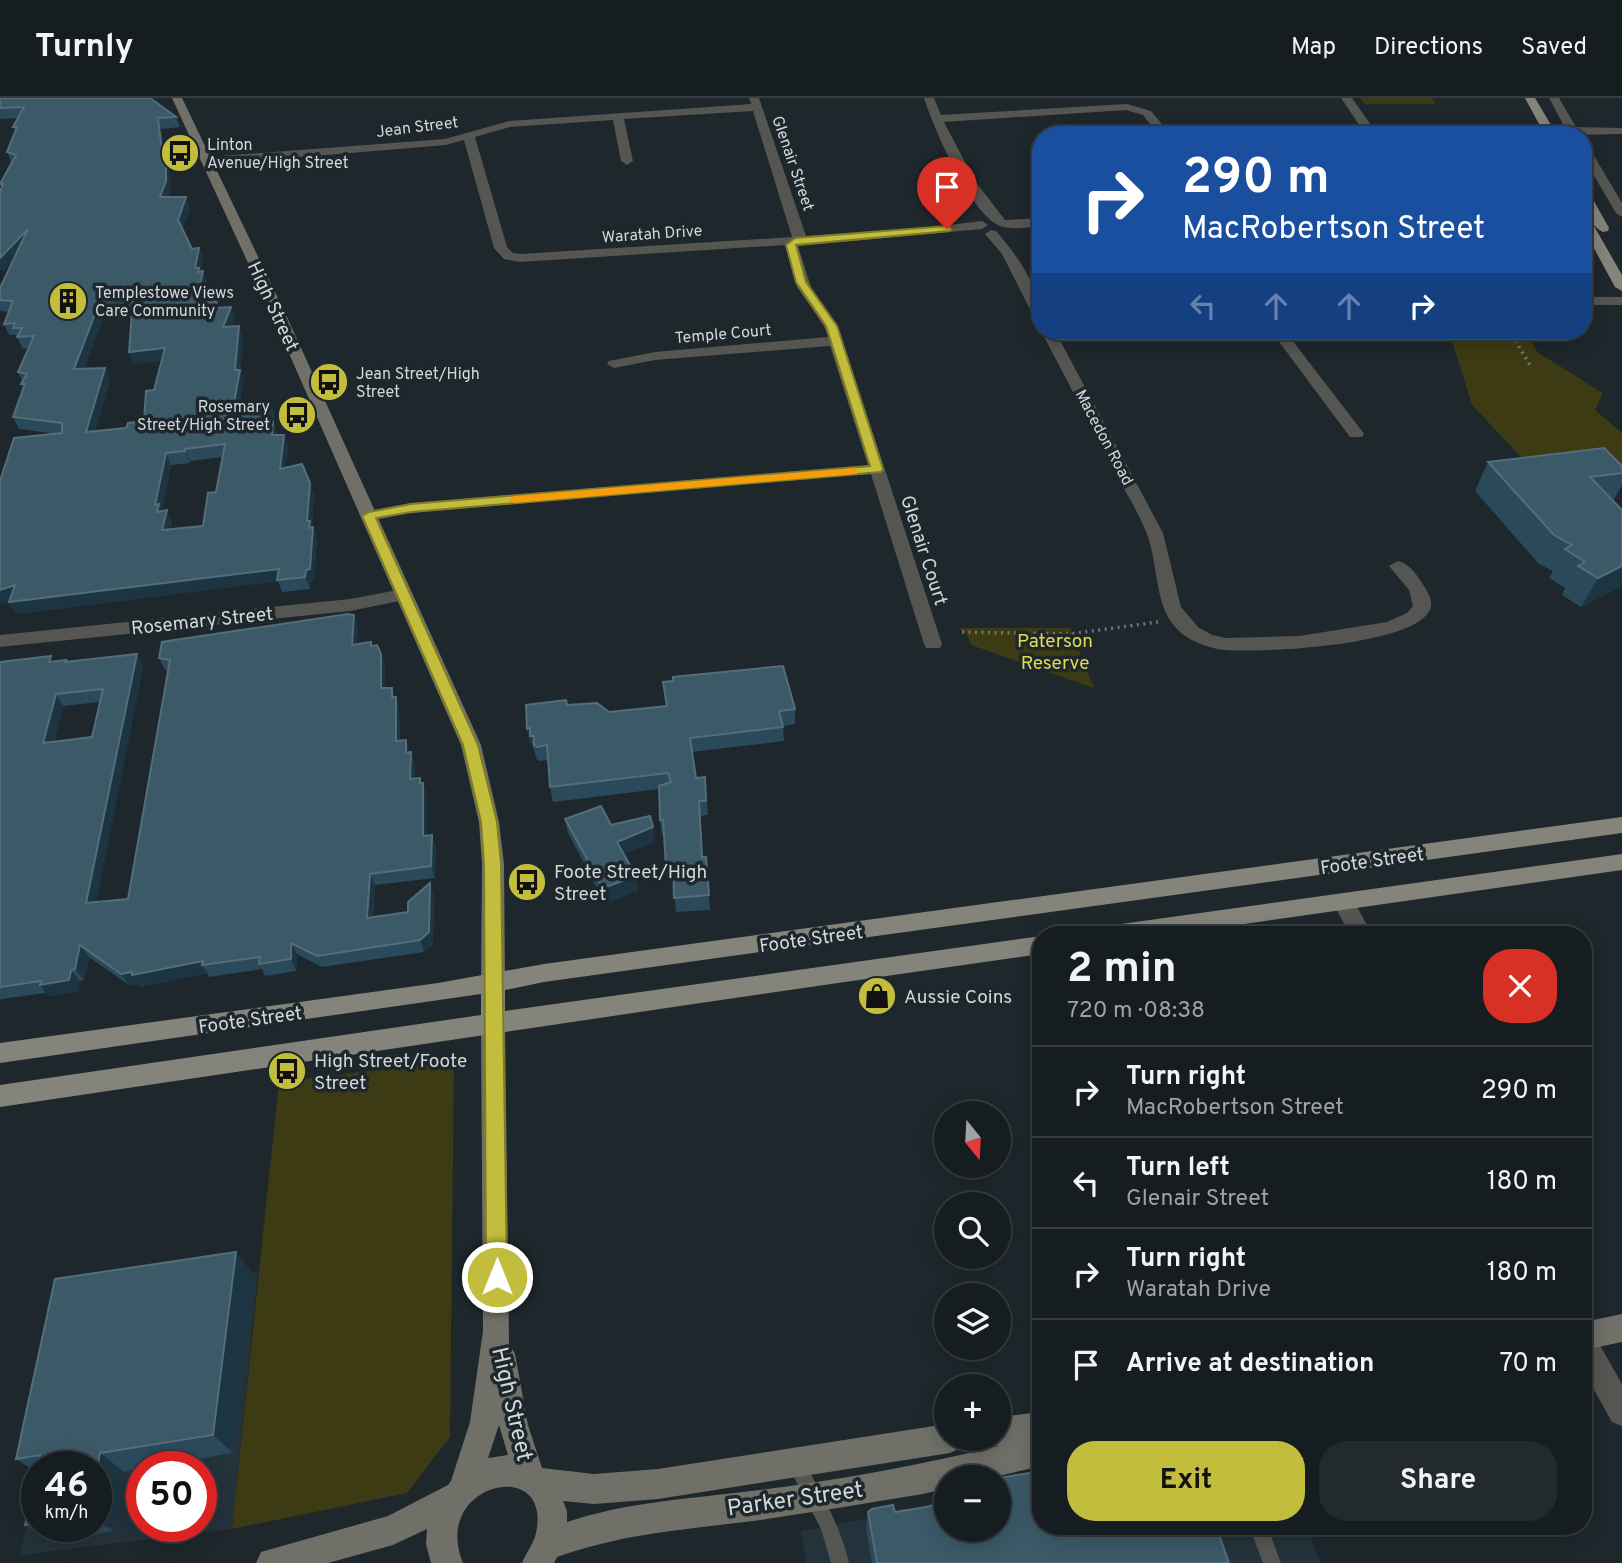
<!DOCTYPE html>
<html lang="en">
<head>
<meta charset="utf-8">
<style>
	body { margin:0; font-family:Overpass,sans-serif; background:#232a2e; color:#f1f3f6; height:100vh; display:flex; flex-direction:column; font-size:26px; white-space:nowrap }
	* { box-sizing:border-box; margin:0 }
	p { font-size:23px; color:#9ea2a5 }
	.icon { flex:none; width:38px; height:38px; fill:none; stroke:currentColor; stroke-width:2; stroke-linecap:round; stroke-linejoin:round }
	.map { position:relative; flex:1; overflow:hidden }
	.details { position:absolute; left:1032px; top:828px; width:560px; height:609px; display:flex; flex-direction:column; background:#161d21; border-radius:28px; box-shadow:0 4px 18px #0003,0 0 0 2px #353b3f }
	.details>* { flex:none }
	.top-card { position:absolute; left:1032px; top:28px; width:560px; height:214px; border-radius:28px; box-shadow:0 4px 18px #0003,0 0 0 2px #353b3f; background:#1a4fa0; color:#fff; overflow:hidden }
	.needle { width:46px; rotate:162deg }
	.tools { position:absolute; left:934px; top:1003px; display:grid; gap:14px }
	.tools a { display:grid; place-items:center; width:77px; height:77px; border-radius:50%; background:#161d21; box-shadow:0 4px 18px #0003,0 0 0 2px #353b3f; font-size:35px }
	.speed { position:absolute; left:21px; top:1353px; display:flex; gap:14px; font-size:35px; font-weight:700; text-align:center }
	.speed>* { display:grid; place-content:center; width:91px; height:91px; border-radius:50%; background:#161d21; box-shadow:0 4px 18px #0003,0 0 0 2px #353b3f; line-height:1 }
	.speed small { font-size:18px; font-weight:400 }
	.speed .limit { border:10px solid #d22; background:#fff; color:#111 }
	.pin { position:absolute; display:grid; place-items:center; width:60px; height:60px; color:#fff; margin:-72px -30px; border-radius:50% 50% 50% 0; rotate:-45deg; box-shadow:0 0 7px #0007 }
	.pin .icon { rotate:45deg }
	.me { position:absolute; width:77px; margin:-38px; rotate:0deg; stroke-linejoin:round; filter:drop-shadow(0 0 5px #0008) }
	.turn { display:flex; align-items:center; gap:24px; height:147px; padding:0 35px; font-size:32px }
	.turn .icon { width:91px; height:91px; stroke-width:2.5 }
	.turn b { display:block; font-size:49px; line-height:60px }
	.lanes { display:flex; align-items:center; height:66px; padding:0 35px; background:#0003; justify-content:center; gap:35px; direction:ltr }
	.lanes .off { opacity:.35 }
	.round { display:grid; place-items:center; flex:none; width:74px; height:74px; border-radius:28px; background:#232a2e }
	.head { display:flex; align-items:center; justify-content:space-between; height:119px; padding:0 35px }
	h1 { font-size:42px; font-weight:700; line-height:52px }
	.action { display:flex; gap:14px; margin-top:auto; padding:14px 35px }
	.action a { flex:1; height:80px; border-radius:28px; background:#c3bd3e; color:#111; font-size:28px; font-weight:700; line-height:80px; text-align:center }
	.action a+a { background:#232a2e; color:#f1f3f6 }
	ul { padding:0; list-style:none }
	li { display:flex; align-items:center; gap:21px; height:91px; padding:0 35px; border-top:2px solid #353b3f }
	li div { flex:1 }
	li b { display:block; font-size:26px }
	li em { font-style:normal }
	header { display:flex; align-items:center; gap:42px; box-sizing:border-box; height:98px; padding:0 35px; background:#161d21; border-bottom:2px solid #353b3f }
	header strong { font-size:33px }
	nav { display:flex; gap:38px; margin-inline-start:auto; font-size:24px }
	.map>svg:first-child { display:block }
	.built { fill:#24323b; fill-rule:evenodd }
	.green { fill:#3d3b13 }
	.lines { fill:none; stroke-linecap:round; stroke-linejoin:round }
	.path-far1 { stroke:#6f767b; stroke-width:2.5; stroke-dasharray:1 3.5; stroke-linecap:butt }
	.path { stroke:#6f767b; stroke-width:3.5; stroke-dasharray:2 4.5; stroke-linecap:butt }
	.lane { fill:#555551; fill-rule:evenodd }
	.street { fill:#555551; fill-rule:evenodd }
	.secondary { fill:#707069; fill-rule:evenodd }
	.primary { fill:#84847b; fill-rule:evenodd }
	.wall { fill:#2a4a5b; fill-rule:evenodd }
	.shaded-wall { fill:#1d3542 }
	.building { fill:#3c5968; stroke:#536d7a; stroke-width:2; fill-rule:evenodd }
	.route { fill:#c3bd3e; stroke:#7f7b28; stroke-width:2 }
	.slow { fill:#f59e0b }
	.labels { text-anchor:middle; stroke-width:7; stroke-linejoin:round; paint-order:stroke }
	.far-street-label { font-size:16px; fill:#d1d7da; stroke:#1e272c }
	.far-poi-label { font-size:16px; fill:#d1d7da; stroke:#1e272c; text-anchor:start }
	.street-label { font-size:19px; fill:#d1d7da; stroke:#1e272c }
	.park-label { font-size:19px; fill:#e2db4e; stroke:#1e272c }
	.poi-label { font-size:19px; fill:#d1d7da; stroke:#1e272c; text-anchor:start }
	.near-street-label { font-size:23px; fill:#d1d7da; stroke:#1e272c }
</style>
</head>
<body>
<header>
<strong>Turnly</strong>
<nav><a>Map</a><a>Directions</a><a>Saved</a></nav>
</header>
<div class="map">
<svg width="1622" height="1465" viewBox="0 0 1622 1465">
	<rect width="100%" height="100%" fill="#1e272c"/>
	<path class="built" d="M258,1174L232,1431L20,1457L37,1379V1428H96V1368L73,1208ZM142,1368H201V1428H142Z
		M947,1406V1432L1041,1428H1307L1321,1465H806L801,1433Z"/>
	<path class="green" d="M1360,0H1432L1435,6H1365Z
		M1449,233H1527L1537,254L1603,295L1595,312L1622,335V366L1537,376L1472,307Z
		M959,530H1070L1094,590L971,547L967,537Z
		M454,963L450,1339L407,1395L232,1431L279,984Z"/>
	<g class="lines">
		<path class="path-far1" d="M1510,233L1513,239"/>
		<path class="path" d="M1512,237L1530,267
			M962,534L1070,536L1158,524"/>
		<path class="lane" d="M795,1355L801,1358C820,1393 840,1426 849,1465H831L821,1431L786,1364L789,1358Z
			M1249,1428H1267L1281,1465H1263Z"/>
		<path class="street" d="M749,0H759L806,138L925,130L982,123L988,127L982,131L798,148L811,189L838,228L942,546L940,550H926L924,546L871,376L411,415L369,423L361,418L363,414L411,405L868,367L830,248L655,262L614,270L607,266L609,263L655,254L828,239L824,228L797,189L785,147L520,164L504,161L494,150L464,42L446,47L206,67L200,63L206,59L445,41L509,23L751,6ZM753,13L792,139L520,156L513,155L507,149L475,39L510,29L613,22L621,63L627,67L633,63L624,21Z
			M924,0H934L941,17L1127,6L1151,13L1171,37H1159L1143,17L1126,12L944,24L975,83L1005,122L1041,120V128C1029,129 1009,133 998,127C969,112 934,31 924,0Z
			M1341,0H1352L1378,37H1366Z
			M1549,0H1559L1576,29L1622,30V36L1569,37Z
			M1584,47L1590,51L1622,105V119L1616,115L1584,61Z
			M991,132L996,133C1017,157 1041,190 1041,223L1034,219L1002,156L985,136Z
			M1584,199H1622V207H1584Z
			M1041,233H1055L1163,435L1181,509L1198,529L1212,537L1226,540L1299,538L1387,524L1407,515L1413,508L1409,492L1389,468L1398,463C1409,465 1418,478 1424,488C1427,493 1432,501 1431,508C1424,548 1259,555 1225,552C1215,551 1204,548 1194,543C1151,522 1161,473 1147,436C1138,413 1124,391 1112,370C1089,324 1065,279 1041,233Z
			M1271,233H1285L1362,333L1364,336L1362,339H1350Z
			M403,491L412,497L409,501L350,513L0,549V537L350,501Z
			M1343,795L1351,798L1372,836H1350L1332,804L1335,798Z
			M1584,1233L1594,1237L1622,1286V1328L1612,1324L1584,1274Z"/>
		<path class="secondary" d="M172,0H182L287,219L481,647L499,724L504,766L505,884L501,891L493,894L485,891L481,884L482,766L479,724L461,647L273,219Z
			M493,916L501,919L505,926L509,1245L515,1256L528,1327L542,1370L594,1376L658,1371L947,1326V1340H964L960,1350L950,1355L658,1401L594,1406L563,1403L567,1413V1424C627,1404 688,1401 751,1393C834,1383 917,1368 998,1348L989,1344L987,1340H999V1319L1041,1314V1368L994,1379H947V1390L923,1396C866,1405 810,1415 753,1423C683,1432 625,1435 557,1459L554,1465H522C526,1455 534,1445 536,1435C553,1357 430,1385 463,1465H431L426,1446L427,1431L393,1447L328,1465H256L261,1454L388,1418L448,1387L451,1383L470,1324L483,1233L481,926L485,919ZM499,1327L508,1357L488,1360Z
			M1622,1216V1244L1584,1252V1224Z"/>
		<path class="primary" d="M1525,0H1535L1557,37H1545Z
			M1584,92L1590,96L1609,130L1608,133L1603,134C1589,128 1583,106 1584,92Z
			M1584,117L1590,121L1622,177V193L1615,189L1584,132Z
			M1622,719V735L544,884L505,892V913L1041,838V856C693,905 347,958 0,1009V987L481,917V896L0,965V945L438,885L544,866Z
			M1622,756V772L1174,836H1103L1106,830L1114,827Z"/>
	</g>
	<path class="wall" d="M0,0L176,19L180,29L161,31L166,62L169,73L170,94L168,99H186L190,110L182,131L192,151L199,150L203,161L201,173H203L207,184L202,204L219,209H231L235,220L232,228L243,240L240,272L244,284L240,304L270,303L274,315L273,324L277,337H284L288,349L285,370L314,397L312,428L317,441L314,483L310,484V491L282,494L278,483L16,516L9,504L58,336L19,331L13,319L23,290L21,286L23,284L18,274L28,250L23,251L16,237H9L4,226L9,214L0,213V190L13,163L4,172L2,90L0,86L12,65L7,54L15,34L13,29L18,20L0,21ZM132,212L129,254L133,266L162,262L154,292L144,323L126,330L95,333L110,282L105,270H84L105,214ZM223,359L216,394L203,428L170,432L172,424L162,413L171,367L190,365V363Z
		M1488,364L1622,368V387L1613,403L1622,412V488L1581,509L1562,497L1565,490L1549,480L1553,473L1539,466L1475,393Z
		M358,529L357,546L372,548L381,556L385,568V590H392L399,611L400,642L410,654L415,666L414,681L421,685L427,697V738L436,749L435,780L375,787L373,819L408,814L434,797L433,846L424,854L322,869L297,856L296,873L265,878L262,871L209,879L207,875L140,889L138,886L129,887L89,859L84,882L80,883L77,894L48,898L46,895L1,901L0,904V563L1,564L53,563L66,562L68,564L143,568L96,804L128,801L168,573L165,572L159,560ZM100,604L92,639L54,644L63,608Z
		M663,584L795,611V626L783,628L784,643L692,654L696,680L705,679L708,717L700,718L703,759H706L710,812L676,814L673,780L667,782L664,737H662L660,722L659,691L553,704L550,689L548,662L540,663L537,662L532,645L530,646L527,631L567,607L609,614L666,608Z
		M565,721L611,727L655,744L624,756L638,793L605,805L568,735Z
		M254,1177L233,1355L155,1368H142V1371L124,1374L114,1433L53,1443L25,1427L36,1374L16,1361ZM37,1368H96V1428H37Z
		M868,1414H895L1041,1428L1229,1465H872L866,1430Z"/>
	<path class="shaded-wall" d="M158,20L161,31L166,63L169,73L170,94L164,110L160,99L163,62Z
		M186,99L190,110L182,133L178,122Z
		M28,131L33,142L4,172H0V160Z
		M199,150L203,161L201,174L203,173L207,184L200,216L196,205L195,170Z
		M100,203L105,214L79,282L74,271Z
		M231,209L235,220L227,240L223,229Z
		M239,228L243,240L240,276V272L244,284L238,316L234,305L235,272Z
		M165,250L170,262L133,266L129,254Z
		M105,270L110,282L91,346L86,334Z
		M270,303L274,315L272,334L273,324L277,336L276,349L268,325Z
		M284,337L288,349L284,383L280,371Z
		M185,351L190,363V365L185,353Z
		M166,355L171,367L162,413V425L155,407Z
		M310,385L314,397L312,428L317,441L314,483L310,484V491L305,479L307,423Z
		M167,412L172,424L167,444L162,432Z
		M1622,468V488L1581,509L1598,480Z
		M279,471L278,483L16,516L9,504Z
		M15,487L22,499L0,507V492Z
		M354,517L358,529L356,559L352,547Z
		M137,556L143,568L94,816L86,805Z
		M381,556L385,568L386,603L381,590Z
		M392,590L399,611L400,655L396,643L392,599Z
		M56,596L63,608L50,657L43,645Z
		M530,630L532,645L530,646L527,631Z
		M406,642L410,654L406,655Z
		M411,654L415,666L414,693L410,681Z
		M420,680L423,690V685L427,697V750L423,738Z
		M653,729L655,744L619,758L617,744Z
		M432,737L436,749L435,780L431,768Z
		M673,765L674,780L667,782L666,768Z
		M370,776L375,787L372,832L367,820Z
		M636,778L638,793L605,805L603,790Z
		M430,785L434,797L433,846L424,854L420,842Z
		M291,845L297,856L296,873L291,861Z
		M80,847L89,859L84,882L75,871Z
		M203,863L202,867L207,875L140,889L138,886L129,887L121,876Z
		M71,872L80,883L77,894L48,898L40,887Z
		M236,1154L254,1177L233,1355L213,1337Z
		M100,1355L124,1374L114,1433L96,1422V1376Z"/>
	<path class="building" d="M0,0H150L176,19L158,20L163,62H166V83L160,99H186L178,122L192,151L199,150L195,170H199L198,174L203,173L196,205L217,203L215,210L231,209L223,229L239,228L235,272H240L234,305L270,303L268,325L273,324L272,337H284L280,371L302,366L310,385L307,423H310L309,430L313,429L310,471L306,472L305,479L277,482L279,471L9,504L15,487L0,492V383L14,340L62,335V325L13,319L25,286H21L27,276L18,274L34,238L17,239L22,230H13L15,225L4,226L13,203L0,202V190L28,131L0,160V94L3,86H0L16,57L7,54L17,29H13L24,9L0,10ZM133,200L129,254L165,250L154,292L146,293L144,323L128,325L126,330L86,334L105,270L74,271L100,203ZM225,346L216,394L208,395L203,428L162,432L167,412L157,414L159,406L155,407L166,355L185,353V351Z
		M1604,350L1622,368V375L1590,379L1622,412V468L1598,480L1578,468L1585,464L1565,451L1572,447L1554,437L1488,364Z
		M348,516L354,517L352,547L371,544V548L377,547L381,556V590H392V599H396V643L406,642V655L411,654L410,681L420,680V685H423V738L432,737L431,768L370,776L367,820L408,814V804L430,785L429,834L420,842L317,858L291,845V861L259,866L260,859L202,867L203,863L132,877V874L121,876L80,847L75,871L71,872L69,882L40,887L41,883L0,889V564L51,558L49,564L66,562L65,564L137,556L86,805L128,801L170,562L159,560L162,544ZM103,591L92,639L43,645L56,596Z
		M783,568L795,611L779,613L783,629L690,640L696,680L705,679L706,703H699L702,759H706L709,797L674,800L673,765L666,768L663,722H660L659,688L671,684L668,675L550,689L547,647L537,649L534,647V638H530V630L527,631L526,607L566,602L567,607L597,605L609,614L667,608L663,584L673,583V579Z
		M601,708L611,727L650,718L653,729L617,744L636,778L603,790L565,721Z
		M236,1154L213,1337L100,1355L96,1376V1368H38L40,1357L16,1361L55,1181Z
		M37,1373V1425L25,1427Z
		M1041,1373V1428H1216L1229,1465H877L868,1414L872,1411L893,1407L895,1414L926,1409L947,1403V1432H999V1380Z"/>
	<path class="route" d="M947,128L952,131L950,133L796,147L806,184L837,228L883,371L881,374L411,414L376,420L478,647L497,724L501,766L507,1179L504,1186L497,1189L489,1186L486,1179L484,766L481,724L463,647L362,418L369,414L411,406L870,368L826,228L796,184L786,147L795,140Z"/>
	<path class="slow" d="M853,370L857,371V376L514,405L508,402L514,398Z"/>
	<defs>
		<g id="bus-disc" transform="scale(2.0125)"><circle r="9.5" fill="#c3bd3e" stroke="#1e272c"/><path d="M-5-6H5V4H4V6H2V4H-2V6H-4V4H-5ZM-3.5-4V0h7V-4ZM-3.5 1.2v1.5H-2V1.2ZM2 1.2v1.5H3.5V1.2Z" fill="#111"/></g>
		<g id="building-disc" transform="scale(2.0125)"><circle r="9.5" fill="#c3bd3e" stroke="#1e272c"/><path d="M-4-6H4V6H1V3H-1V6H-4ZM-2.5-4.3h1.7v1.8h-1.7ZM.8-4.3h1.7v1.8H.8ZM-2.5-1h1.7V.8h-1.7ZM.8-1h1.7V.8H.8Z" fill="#111"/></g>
		<g id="shop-disc" transform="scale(2.0125)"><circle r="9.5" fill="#c3bd3e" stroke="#1e272c"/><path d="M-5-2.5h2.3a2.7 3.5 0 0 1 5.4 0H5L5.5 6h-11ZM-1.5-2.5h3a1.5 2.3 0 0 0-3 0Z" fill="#111"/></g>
	</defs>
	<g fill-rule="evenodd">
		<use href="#bus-disc" x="180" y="55"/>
		<use href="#building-disc" x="68" y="203"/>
		<use href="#bus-disc" x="329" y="284"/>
		<use href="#bus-disc" x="297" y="317"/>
		<use href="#bus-disc" x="527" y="784"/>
		<use href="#shop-disc" x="877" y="898"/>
		<use href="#bus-disc" x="287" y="973"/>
	</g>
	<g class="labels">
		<g class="far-street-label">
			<text transform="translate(417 28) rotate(-7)" y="6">Jean Street</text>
			<text transform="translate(794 65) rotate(71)" y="6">Glenair Street</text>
			<text transform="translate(652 135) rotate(-4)" y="6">Waratah Drive</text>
			<text transform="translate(723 235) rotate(-5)" y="6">Temple Court</text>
			<text transform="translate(1105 339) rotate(62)" y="6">Macedon Road</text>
		</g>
		<g class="far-poi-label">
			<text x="207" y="52">Linton<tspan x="207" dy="18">Avenue/High Street</tspan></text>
			<text x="95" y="200">Templestowe Views<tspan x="95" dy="18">Care Community</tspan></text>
			<text x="356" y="281">Jean Street/High<tspan x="356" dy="18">Street</tspan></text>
			<text x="270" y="314" text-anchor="end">Rosemary<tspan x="270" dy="18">Street/High Street</tspan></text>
		</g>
		<g class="street-label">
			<text transform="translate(274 208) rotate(65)" y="7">High Street</text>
			<text transform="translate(925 452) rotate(72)" y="7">Glenair Court</text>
			<text transform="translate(202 522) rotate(-6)" y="7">Rosemary Street</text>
			<text transform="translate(1372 762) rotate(-8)" y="7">Foote Street</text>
			<text transform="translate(811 840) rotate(-8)" y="7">Foote Street</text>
			<text transform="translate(250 921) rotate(-8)" y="7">Foote Street</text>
		</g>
		<g class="park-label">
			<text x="1055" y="549">Paterson<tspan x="1055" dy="22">Reserve</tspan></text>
		</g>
		<g class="poi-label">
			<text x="554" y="780">Foote Street/High<tspan x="554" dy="22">Street</tspan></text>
			<text x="904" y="905">Aussie Coins</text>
			<text x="314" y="969">High Street/Foote<tspan x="314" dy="22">Street</tspan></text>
		</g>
		<g class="near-street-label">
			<text transform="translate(513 1306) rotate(77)" y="8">High Street</text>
			<text transform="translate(795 1400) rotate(-8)" y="8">Parker Street</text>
		</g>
	</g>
</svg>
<div class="tools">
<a><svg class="needle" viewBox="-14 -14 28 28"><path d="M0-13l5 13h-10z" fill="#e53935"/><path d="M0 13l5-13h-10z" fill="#9ea2a5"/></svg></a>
<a><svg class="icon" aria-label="search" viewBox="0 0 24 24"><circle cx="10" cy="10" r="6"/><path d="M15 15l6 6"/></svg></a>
<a><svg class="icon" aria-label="layers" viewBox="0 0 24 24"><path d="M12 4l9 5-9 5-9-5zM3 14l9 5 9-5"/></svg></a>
<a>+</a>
<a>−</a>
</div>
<div class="speed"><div>46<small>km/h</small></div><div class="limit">50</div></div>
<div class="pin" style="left:947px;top:131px;background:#d93025"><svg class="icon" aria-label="arrive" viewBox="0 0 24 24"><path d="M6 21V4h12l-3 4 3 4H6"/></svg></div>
<svg class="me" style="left:497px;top:1179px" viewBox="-20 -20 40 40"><circle r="17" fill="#c3bd3e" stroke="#fff" stroke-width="3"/><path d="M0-11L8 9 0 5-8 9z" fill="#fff"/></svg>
<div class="top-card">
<div class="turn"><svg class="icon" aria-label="right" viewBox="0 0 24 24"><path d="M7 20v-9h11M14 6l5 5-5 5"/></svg><div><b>290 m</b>MacRobertson Street</div></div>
<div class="lanes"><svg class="icon off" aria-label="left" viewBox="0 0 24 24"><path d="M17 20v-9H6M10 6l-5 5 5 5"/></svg><svg class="icon off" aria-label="ahead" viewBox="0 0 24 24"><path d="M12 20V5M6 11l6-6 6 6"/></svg><svg class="icon off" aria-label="ahead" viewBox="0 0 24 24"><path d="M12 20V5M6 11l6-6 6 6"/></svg><svg class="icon" aria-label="right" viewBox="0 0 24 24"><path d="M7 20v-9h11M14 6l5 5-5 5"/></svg></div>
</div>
<section class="details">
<div class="head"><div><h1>2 min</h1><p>720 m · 08:38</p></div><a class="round" style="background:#d93025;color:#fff"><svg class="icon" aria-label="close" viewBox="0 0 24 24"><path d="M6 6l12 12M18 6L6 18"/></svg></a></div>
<ul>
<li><svg class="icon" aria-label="right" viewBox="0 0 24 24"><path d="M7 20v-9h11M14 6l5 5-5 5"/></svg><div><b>Turn right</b><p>MacRobertson Street</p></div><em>290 m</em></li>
<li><svg class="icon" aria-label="left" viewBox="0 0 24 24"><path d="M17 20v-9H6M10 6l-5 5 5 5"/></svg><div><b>Turn left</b><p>Glenair Street</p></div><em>180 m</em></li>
<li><svg class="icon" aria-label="right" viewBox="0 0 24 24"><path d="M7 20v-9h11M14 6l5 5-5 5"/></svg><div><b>Turn right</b><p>Waratah Drive</p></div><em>180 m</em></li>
<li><svg class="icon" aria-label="arrive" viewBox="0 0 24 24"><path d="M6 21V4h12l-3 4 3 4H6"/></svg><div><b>Arrive at destination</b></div><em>70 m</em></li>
</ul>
<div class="action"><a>Exit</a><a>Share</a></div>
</section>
</div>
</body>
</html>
